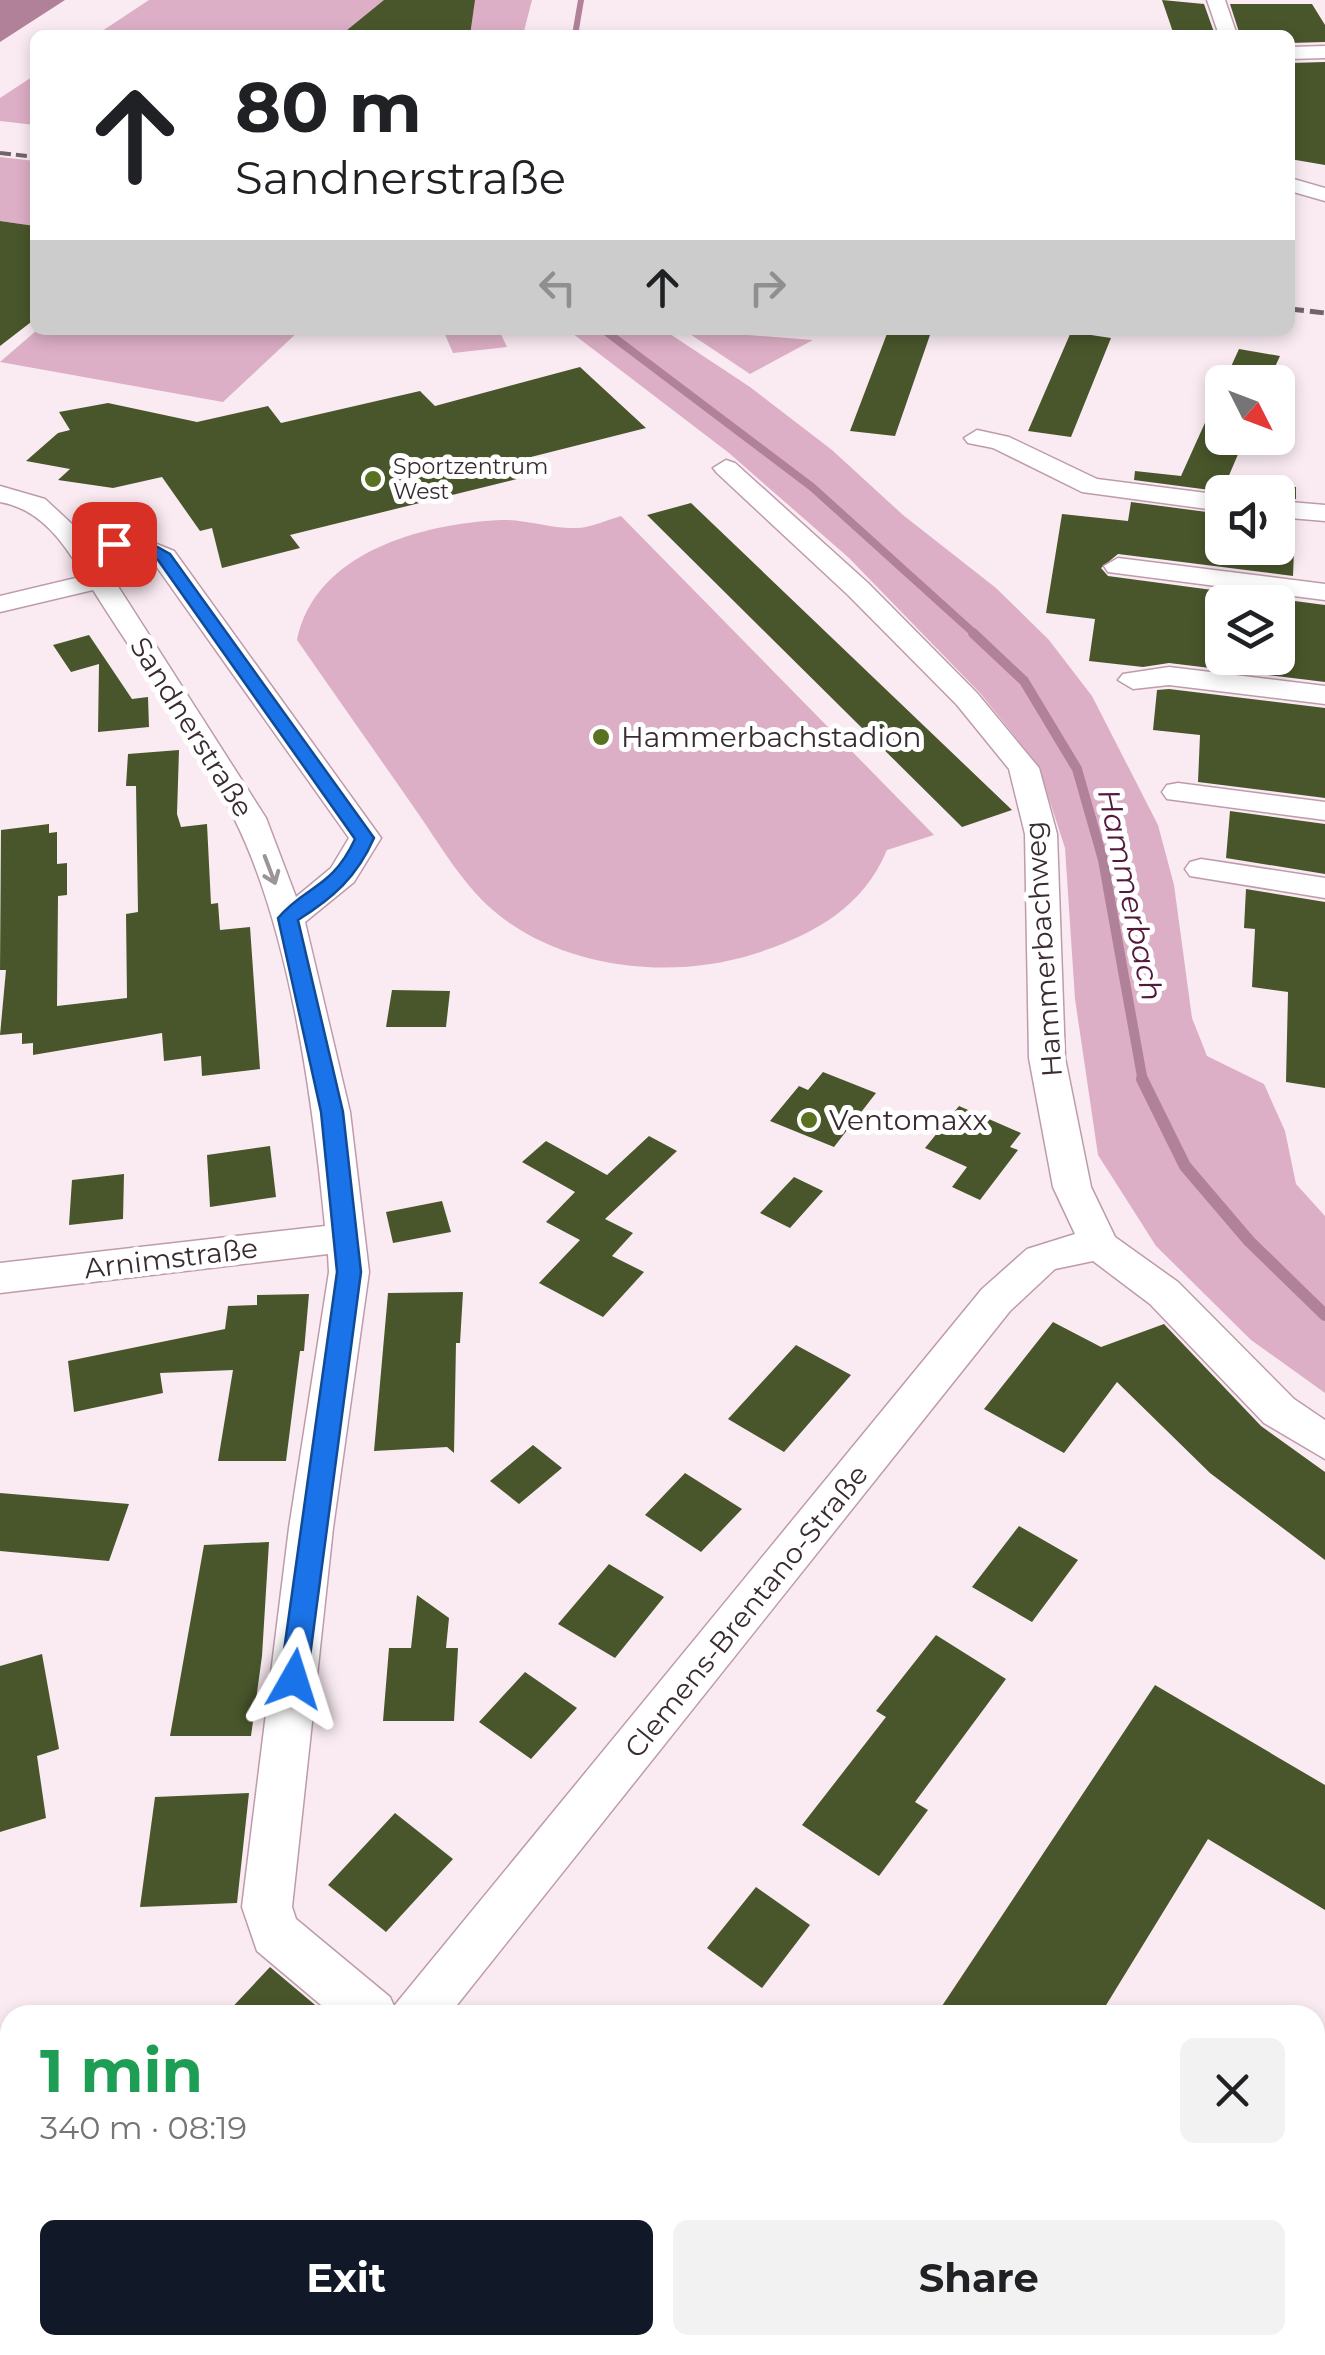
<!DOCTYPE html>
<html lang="en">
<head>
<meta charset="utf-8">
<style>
	body { margin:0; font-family:Montserrat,sans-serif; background:#f2f2f2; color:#202124; height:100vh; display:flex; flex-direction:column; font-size:38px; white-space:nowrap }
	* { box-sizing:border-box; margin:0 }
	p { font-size:32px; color:#757577 }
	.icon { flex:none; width:55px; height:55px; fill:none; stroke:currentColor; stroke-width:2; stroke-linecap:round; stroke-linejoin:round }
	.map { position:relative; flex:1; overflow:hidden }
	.sheet { position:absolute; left:0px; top:2005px; width:1325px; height:350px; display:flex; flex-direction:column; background:#fff; border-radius:30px 30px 0 0; box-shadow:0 5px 15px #0003 }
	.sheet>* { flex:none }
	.guide { position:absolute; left:30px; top:30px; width:1265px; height:305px; border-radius:15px; box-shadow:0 5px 15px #0003; background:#fff; color:#202124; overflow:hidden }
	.needle { width:65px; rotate:132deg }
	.controls { position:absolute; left:1205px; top:365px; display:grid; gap:20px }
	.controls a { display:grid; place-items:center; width:90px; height:90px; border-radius:15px; background:#fff; box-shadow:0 5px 15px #0003; font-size:50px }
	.pin { position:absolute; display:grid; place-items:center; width:85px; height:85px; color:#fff; margin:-42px; border-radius:20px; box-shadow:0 5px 15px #0006 }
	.me { position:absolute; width:110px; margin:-55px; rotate:6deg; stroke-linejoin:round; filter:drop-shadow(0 0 8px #0008) }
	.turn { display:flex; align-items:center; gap:35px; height:210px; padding:0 40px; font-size:45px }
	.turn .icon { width:130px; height:130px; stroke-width:2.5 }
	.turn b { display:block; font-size:70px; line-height:85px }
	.lanes { display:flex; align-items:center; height:95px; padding:0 40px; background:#0003; justify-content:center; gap:50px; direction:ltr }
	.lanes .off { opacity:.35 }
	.round { display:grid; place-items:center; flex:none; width:105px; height:105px; border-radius:15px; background:#f2f2f2 }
	.overview { display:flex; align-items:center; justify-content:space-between; height:170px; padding:0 40px }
	h1 { font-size:60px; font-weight:700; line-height:75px; color:#1e9e55 }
	.cta { display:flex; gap:20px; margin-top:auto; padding:20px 40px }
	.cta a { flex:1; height:115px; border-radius:15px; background:#111827; color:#fff; font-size:40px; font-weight:700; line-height:115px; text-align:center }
	.cta a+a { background:#f2f2f2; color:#202124 }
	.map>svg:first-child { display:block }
	.green { fill:#ddafc6 }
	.water { fill:#b1819a }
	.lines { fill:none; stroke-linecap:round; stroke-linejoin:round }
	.stream-far3 { stroke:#b1819a; stroke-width:6 }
	.stream-far2 { stroke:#b1819a; stroke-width:8 }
	.stream-far1 { stroke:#b1819a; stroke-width:10 }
	.stream { stroke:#b1819a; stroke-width:12 }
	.building { fill:#49562b; fill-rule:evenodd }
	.minor-casing { stroke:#be9bac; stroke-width:3 }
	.minor { fill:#fff; fill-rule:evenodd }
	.rail-far1 { stroke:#71636a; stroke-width:4; stroke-dasharray:11 5; stroke-linecap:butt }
	.rail { stroke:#71636a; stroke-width:5; stroke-dasharray:14 6; stroke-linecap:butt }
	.oneway { stroke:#9c9598 }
	.route { fill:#1a73e8; stroke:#114b97; stroke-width:2.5 }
	.poi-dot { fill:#5b7122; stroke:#fff; stroke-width:4 }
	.labels { text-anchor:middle; stroke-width:10; stroke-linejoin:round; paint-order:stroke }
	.far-poi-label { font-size:22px; fill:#392b32; stroke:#fff; text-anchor:start }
	.street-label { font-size:28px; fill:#392b32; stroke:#fff }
	.poi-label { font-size:28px; fill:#392b32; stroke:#fff; text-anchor:start }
	.water-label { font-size:30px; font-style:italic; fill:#53183c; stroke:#fff }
</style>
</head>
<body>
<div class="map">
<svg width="1325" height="2355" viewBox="0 0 1325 2355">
	<rect width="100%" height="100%" fill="#faebf2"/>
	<path class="green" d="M149,0H532L523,35H96Z
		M35,75V125L0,121V98Z
		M0,157L35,161V226L0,221Z
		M37,330H300L223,402L0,362Z
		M443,330H499L507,347L453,353Z
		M568,330H664L750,387L832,450L903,515L996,588L1049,640L1092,696L1158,825L1174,885L1192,1018L1207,1056L1264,1084L1285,1131L1296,1184L1325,1216V1393L1251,1340L1156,1246L1098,1155L1075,999L1065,848L1038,765L980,693L849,558L729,453Z
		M684,330L813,340L750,374Z
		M621,516L934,835L887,850C862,909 813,935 754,954C673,980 568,969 500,916C464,888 441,846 415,809C376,753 336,696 297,640C315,552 422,524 500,520C526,519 551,529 576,528C590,528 607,520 621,516Z"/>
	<path class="water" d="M0,0H65L0,42Z"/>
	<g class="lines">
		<path class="stream-far3" d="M575,35L581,0"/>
		<path class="stream-far2" d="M604,330L812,487L976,635"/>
		<path class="stream-far1" d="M973,633L1024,681L1077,769L1103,860L1143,1082"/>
		<path class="stream" d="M1142,1079L1185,1166L1249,1241L1325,1315"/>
	</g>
	<path class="building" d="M384,0H475L470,35H341Z
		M1162,0L1204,4L1215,35H1174Z
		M1230,4H1312L1325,25V42L1290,43V35H1240Z
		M1325,62V165L1290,159V63Z
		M0,221L35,226V319L0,346Z
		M888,331L930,335L895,436L850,431Z
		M1071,332L1111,338L1071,437L1028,431Z
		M1239,349L1280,356L1268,382H1224Z
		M580,367L646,428L515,461L529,476L290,535L300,548L222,568L212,528L200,531L162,477L113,488L58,480L70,469L26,461L58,433L70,430L59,412L108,403L197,422L268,406L281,423L420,391L435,406Z
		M1222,385V438H1245L1227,480L1296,487V499L1278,498V492H1225L1134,480L1135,471L1181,476Z
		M1131,502L1222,514V548H1278V521L1295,522L1293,576L1118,554L1101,568L1108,576L1325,605V682L1169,663L1143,667L1089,661L1095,619L1046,613L1062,514L1128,521ZM1222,602H1278V658H1222Z
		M691,503L1012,810L962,827L647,515Z
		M89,635L132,699L148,697L149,727L98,732L99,664L71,672L53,645Z
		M1169,689L1325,708V798L1198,782L1200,735L1153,730L1157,690Z
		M179,750L177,814L181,827L207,824L211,904L218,903L220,930L250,927L260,1069L202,1076L201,1056L164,1061L162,1033L33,1055V1043L22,1044V1033L0,1035L6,970H0L1,830L49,824V833L57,832V864L67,863V895L58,896L57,1006L127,998L126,914L138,912L136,786H126L128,754Z
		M1230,811L1325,824V874L1226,858Z
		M1246,889L1325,902V1088L1286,1082L1288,992L1252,987L1255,929L1244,928Z
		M392,990L450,991L446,1027H386Z
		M823,1072L876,1093L834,1147L770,1121L799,1086L808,1090Z
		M959,1106L1021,1133L1010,1147L1018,1150L980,1200L952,1187L967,1167L925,1148Z
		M649,1136L677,1151L605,1219L633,1233L612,1256L644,1272L603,1317L539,1283L580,1240L546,1222L575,1192L522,1162L546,1141L607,1175Z
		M270,1146L276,1197L210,1207L207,1155Z
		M124,1174L123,1219L69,1225L72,1180Z
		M794,1177L823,1191L790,1228L760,1213Z
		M442,1201L451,1232L393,1243L386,1212Z
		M463,1292L460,1343H456L454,1453L447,1447L374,1451L388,1293Z
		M309,1294L304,1351H300L286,1461H218L233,1370L160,1373L163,1393L74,1412L68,1361L225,1329L228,1306L257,1305V1295Z
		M1053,1322L1101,1347L1164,1324L1261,1426L1325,1472V1560L1210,1473L1117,1382L1064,1453L984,1409Z
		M796,1345L851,1375L784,1452L728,1419Z
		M533,1445L562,1468L519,1504L490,1481Z
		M685,1473L742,1509L701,1552L645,1515Z
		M0,1493L129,1504L109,1561L0,1551Z
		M1019,1526L1078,1560L1032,1622L972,1587Z
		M269,1542L262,1656L251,1736H170L204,1545Z
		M609,1564L664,1597L615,1658L558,1624Z
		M417,1595L449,1618L446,1648H458L454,1721H383L389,1648H411Z
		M936,1635L1006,1679L915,1802L928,1810L879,1876L802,1825L886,1717L876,1711Z
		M42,1654L59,1749L37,1756L46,1818L0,1832V1666Z
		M525,1672L577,1708L531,1759L479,1722Z
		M1155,1685L1325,1785V1910L1208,1839L1100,2015H936Z
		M249,1793L237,1903L140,1907L155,1797Z
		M395,1813L453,1859L386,1932L328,1885Z
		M756,1887L810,1925L762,1988L707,1948Z
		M270,1967L327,2015H225Z"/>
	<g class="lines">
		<g class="minor-casing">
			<path id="minor" d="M1207,0H1225L1237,35H1219Z
				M1325,46V58L1290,59V47Z
				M1290,178L1325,188V201L1290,191Z
				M977,430L1009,437L1097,479L1222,495V511L1082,492L993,448L968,443L964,438Z
				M726,460L735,463L868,583L977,693L1039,768L1057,834L1065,1058L1091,1187L1115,1237L1178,1282L1294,1399L1325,1420V1459L1264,1423L1150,1304L1093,1261L1055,1269L1010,1311L449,2015H333L257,1951L242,1907L289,1528L329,1272L328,1254L0,1293V1263L325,1226C313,1101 290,930 234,818C197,743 138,662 93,590L0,612V596L84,576C64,543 41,509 0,502V486L45,499L87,538L147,540L174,551L381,838L354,882L305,922L350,1112L369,1272L333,1528L292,1907L296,1919L390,1997L394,2006L982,1289L1027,1249L1075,1234L1053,1187L1029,1058L1025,834L1009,769L957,705L848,595L717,473L713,468ZM98,555L142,556L154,563L349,838L331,868L296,897L266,818Z
				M1278,501L1325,505V521L1278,517Z
				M1118,558L1325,584V600L1108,572L1104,566Z
				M1169,667L1325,686V704L1169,685L1133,689L1118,680L1123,674Z
				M1178,783L1325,802V820L1167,799L1162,792L1167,785Z
				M1201,859L1325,878V898L1190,876L1185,869L1190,862Z
				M10,2240V2296L0,2297V2241Z
				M329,2345H392L397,2355H333Z"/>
		</g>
		<use href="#minor" class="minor"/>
		<path class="rail-far1" d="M0,153L35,157"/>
		<path class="rail" d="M1290,309L1325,313"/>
	</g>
	<defs><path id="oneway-shaft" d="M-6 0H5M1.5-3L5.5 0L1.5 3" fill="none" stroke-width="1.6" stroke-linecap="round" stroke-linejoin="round" transform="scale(2.5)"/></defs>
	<use class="oneway" href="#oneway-shaft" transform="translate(270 870) rotate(69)"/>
	<path class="route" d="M114,539L152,544L170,554L374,838C357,877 333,898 298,920L343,1112L361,1272L307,1679L303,1688L294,1691L284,1688L280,1679L337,1272L321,1112L278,918C307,884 331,890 355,839L158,560L143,552L108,547V541Z"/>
	<g class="poi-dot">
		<circle cx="373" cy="479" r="10"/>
		<circle cx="601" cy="737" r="10"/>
		<circle cx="809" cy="1120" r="10"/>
	</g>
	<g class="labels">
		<g class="far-poi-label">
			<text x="393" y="474">Sportzentrum<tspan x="393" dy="25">West</tspan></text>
		</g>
		<g class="street-label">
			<text transform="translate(192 727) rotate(58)" y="10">Sandnerstraße</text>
			<text transform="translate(1043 949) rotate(-94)" y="10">Hammerbachweg</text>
			<text transform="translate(171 1258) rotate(-7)" y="10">Arnimstraße</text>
			<text transform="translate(746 1611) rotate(-51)" y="10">Clemens-Brentano-Straße</text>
		</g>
		<g class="poi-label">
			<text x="621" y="747">Hammerbachstadion</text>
			<text x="829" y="1130">Ventomaxx</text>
		</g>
		<g class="water-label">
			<text transform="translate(1130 895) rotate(78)" y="10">Hammerbach</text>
		</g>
	</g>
</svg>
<div class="controls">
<a><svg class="needle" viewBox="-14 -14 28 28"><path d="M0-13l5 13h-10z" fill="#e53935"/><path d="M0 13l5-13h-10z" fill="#757577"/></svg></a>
<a><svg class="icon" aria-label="sound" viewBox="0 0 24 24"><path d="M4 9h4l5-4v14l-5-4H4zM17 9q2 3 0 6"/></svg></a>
<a><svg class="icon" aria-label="layers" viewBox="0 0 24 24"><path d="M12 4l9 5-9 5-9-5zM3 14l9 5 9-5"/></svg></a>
</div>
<div class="pin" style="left:114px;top:544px;background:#d93025"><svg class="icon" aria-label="arrive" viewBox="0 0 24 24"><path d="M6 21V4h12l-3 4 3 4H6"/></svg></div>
<svg class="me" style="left:294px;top:1679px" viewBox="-20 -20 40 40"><path d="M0-17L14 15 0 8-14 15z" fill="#1a73e8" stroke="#fff" stroke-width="4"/></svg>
<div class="guide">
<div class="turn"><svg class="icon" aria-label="ahead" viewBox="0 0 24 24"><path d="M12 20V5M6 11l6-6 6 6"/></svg><div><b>80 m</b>Sandnerstraße</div></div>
<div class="lanes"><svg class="icon off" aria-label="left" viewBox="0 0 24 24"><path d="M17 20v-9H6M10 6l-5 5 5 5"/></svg><svg class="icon" aria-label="ahead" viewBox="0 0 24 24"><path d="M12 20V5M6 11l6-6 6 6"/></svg><svg class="icon off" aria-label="right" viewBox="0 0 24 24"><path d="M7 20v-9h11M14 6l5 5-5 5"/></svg></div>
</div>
<section class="sheet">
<div class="overview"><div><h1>1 min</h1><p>340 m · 08:19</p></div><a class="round"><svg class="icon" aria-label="close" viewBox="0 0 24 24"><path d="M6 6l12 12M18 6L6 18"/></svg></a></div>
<div class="cta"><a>Exit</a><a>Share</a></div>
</section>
</div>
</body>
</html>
